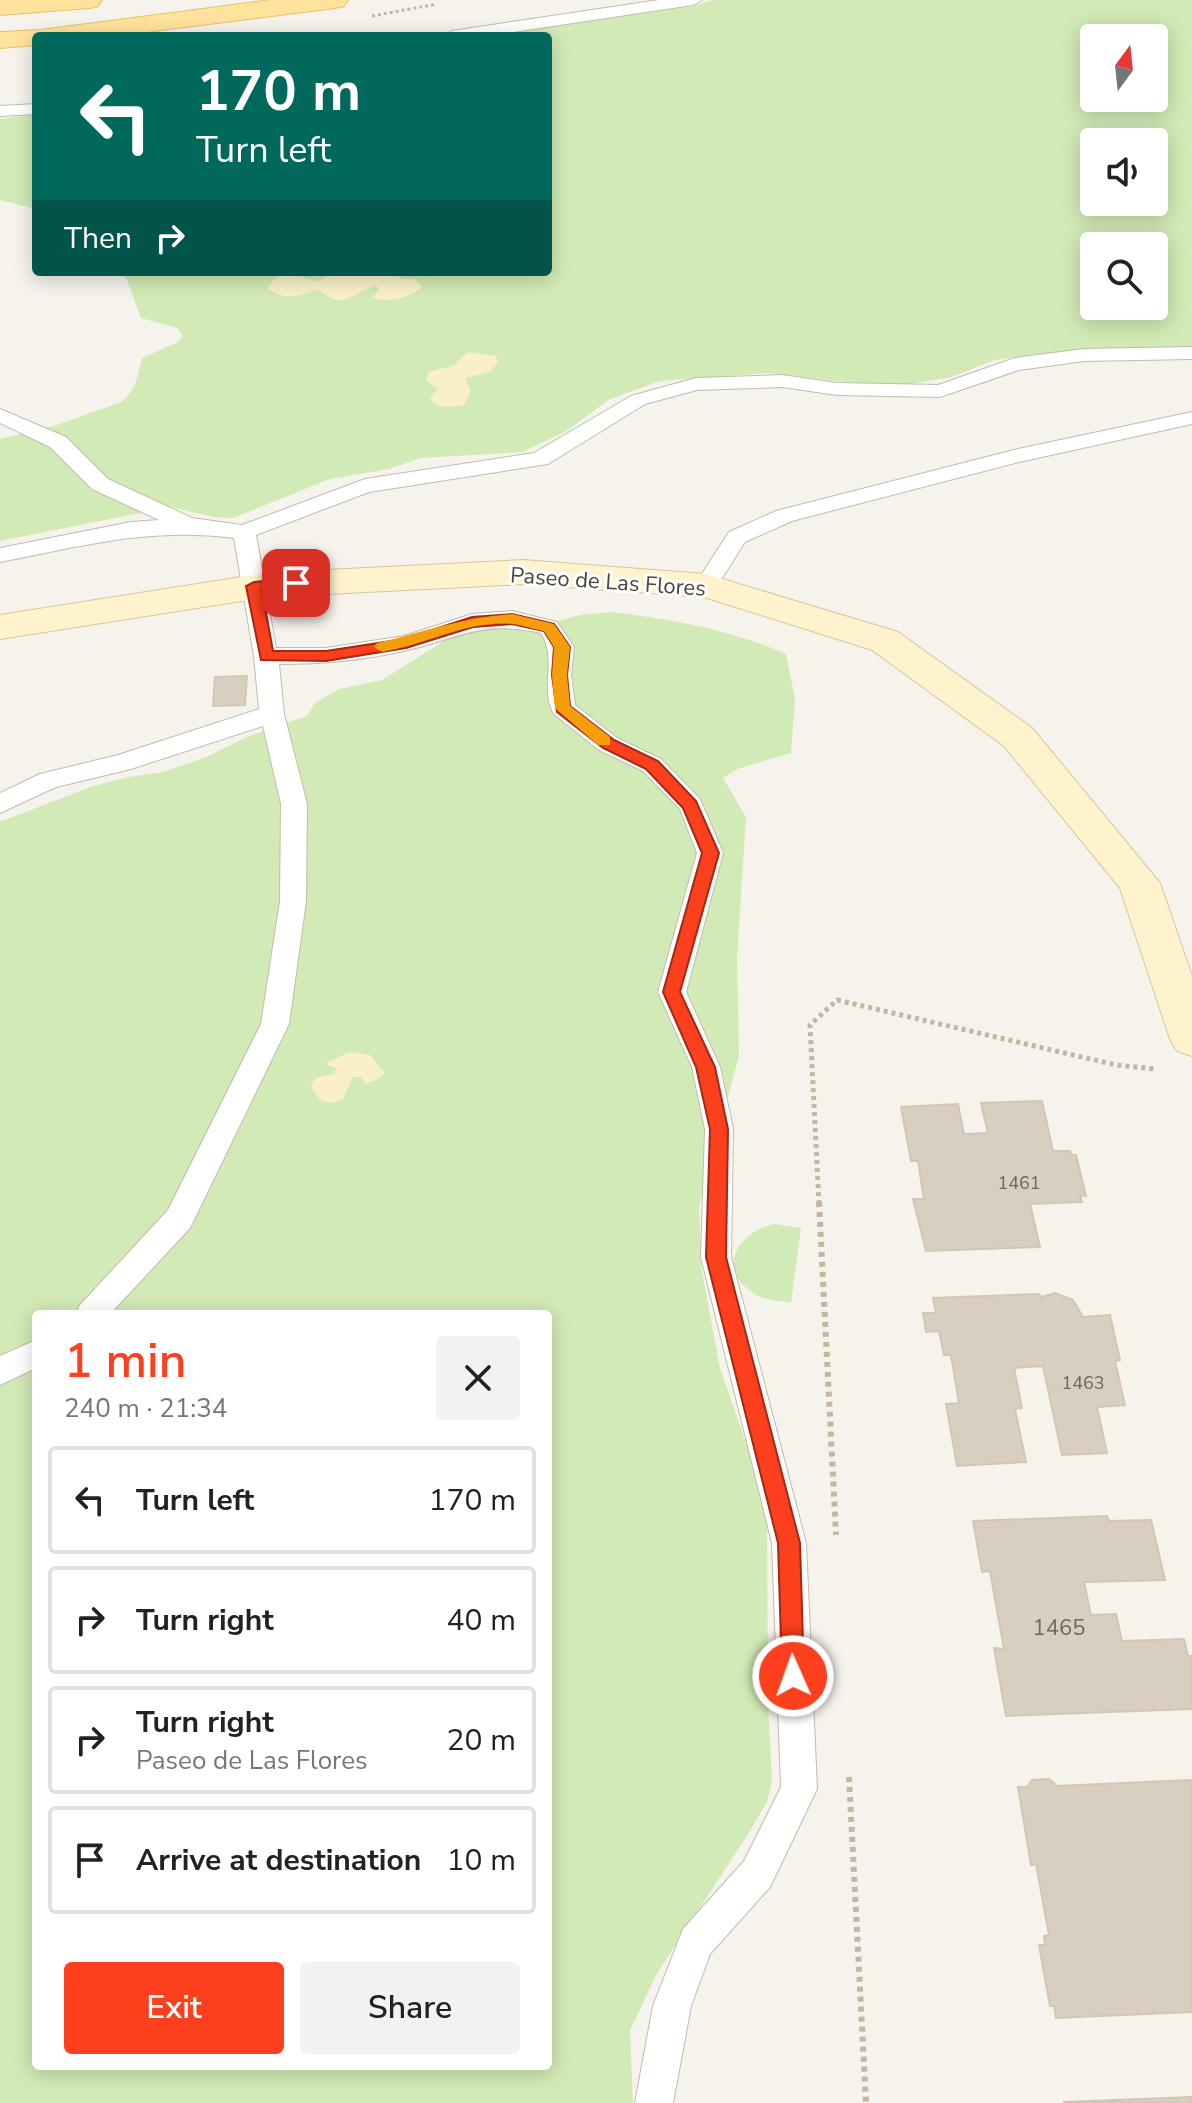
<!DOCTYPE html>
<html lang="en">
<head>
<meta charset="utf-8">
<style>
	body { margin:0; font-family:"Nunito Sans",sans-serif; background:#f2f2f2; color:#222; height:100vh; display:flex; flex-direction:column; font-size:30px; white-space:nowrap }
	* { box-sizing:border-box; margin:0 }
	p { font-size:26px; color:#767676 }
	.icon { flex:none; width:44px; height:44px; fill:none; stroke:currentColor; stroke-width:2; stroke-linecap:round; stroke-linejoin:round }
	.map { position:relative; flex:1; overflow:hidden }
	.panel { position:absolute; left:32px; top:1310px; width:520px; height:760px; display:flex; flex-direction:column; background:#fff; border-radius:8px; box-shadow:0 4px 20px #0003 }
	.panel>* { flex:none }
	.top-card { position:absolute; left:32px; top:32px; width:520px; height:244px; border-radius:8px; box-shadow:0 4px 20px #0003; background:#00695c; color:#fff; overflow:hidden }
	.needle { width:52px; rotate:15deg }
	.buttons { position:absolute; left:1080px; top:24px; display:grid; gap:16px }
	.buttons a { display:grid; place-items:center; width:88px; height:88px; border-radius:8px; background:#fff; box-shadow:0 4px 20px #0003; font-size:40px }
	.pin { position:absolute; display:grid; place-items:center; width:68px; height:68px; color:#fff; margin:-34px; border-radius:16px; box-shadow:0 4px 12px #0006 }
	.me { position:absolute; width:88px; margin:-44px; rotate:358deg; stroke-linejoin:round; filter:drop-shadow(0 0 6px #0008) }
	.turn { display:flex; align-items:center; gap:28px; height:168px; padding:0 32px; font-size:36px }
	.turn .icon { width:104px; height:104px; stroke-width:2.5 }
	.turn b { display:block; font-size:56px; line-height:68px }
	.then { display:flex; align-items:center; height:76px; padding:0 32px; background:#0003; gap:16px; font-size:30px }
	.round { display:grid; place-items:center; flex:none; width:84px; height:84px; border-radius:8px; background:#f2f2f2 }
	.headline { display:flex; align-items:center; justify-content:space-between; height:136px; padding:0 32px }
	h1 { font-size:48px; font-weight:600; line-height:60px; color:#fc3f1d }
	.primary-button { display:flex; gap:16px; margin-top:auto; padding:16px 32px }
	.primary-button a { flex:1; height:92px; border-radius:8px; background:#fc3f1d; color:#fff; font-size:32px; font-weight:600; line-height:92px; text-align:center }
	.primary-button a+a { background:#f2f2f2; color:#222 }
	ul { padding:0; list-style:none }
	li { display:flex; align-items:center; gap:24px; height:108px; margin:0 16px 12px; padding:0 16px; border:4px solid #e0e0e0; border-radius:8px }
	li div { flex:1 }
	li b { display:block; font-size:30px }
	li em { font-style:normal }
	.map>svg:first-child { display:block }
	.green { fill:#d2eab5; fill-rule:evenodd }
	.sand { fill:#f9efc9 }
	.building { fill:#d8cfc1; stroke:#d3c7b4; stroke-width:2 }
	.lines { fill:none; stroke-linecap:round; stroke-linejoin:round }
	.lane-casing { stroke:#c2bbae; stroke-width:2 }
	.secondary-casing { stroke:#d6c79b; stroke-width:2 }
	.primary-casing { stroke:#e6c16a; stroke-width:2 }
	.path-far2 { stroke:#c4b79f; stroke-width:3; stroke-dasharray:3 3; stroke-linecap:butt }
	.path-far1 { stroke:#c4b79f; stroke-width:5; stroke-dasharray:4 4; stroke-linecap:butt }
	.path { stroke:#c4b79f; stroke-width:6; stroke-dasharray:5 5; stroke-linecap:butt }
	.lane { fill:#fff; fill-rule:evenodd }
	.secondary { fill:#fff3cd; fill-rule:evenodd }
	.primary { fill:#ffe39c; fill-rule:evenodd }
	.route { fill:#fc3f1d; stroke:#a42913; stroke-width:2 }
	.slow { fill:#f59e0b }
	.labels { text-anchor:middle; stroke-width:6; stroke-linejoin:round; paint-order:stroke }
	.number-label { font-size:18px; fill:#6e675b }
	.street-label { font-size:22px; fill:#4b4439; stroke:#fff }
	.near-number-label { font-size:22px; fill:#6e675b }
</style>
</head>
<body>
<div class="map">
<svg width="1192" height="2103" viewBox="0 0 1192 2103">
	<rect width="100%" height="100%" fill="#f6f3ec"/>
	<path class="green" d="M714,0H1192V346L1065,351L994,360L952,377L890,387L768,373L660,381L610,399L565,432L522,452L421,458L389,469L330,479L233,518L213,517L171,507L0,541V439L57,425L121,402C136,391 138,375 142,358L178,342L183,336L177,328L141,318L127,280L120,272H548V36H480L688,7ZM1094,38H1154V98H1094ZM1094,142H1154V202H1094ZM1094,246H1154V306H1094Z
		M36,114V209L0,200V119Z
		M612,612C670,619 732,630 786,654L795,699L791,753L737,769L723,778L746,817L737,958L739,1055L699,1207L701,1266L720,1368L756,1472L767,1519L768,1705L772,1780L767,1802L750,1831L656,1975L630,2031L633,2103H0V822L90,787L129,777L163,772L204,758L247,737L307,716L315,703L339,689L382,680L457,633L481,626L530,629L580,615ZM36,1314H548V2066H36Z
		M774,1224L801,1228L791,1303C780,1301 764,1300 755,1294C715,1271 737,1232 774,1224Z"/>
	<path class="sand" d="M322,272L353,275L392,272L401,279H414L422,287C408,299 389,302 372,298L379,290L377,286C361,287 348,307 330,298C326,295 322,292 318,290C297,296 288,301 268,289C278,264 302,279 320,281L327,275Z
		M468,352L496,356L498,363L490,372L465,378L471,392L464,405C451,407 436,410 430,397L438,389L426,381L428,372L453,366Z
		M349,1052L370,1055L385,1073L378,1079L365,1084L362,1077H353L343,1099C329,1108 315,1100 311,1084L316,1078L334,1074L336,1068L325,1064Z"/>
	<path class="building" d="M247,676L245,705L213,706L215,677Z
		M1042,1101L1053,1151H1070L1072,1155H1076L1086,1196L1080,1195L1082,1202L1030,1204L1040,1247L926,1251L913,1199H924L918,1161H911L901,1107L958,1104L964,1134L988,1133L981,1103Z
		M1055,1293L1073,1300L1083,1317L1110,1315L1120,1360L1115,1361L1125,1405L1097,1407L1107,1453L1062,1455L1043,1366L1014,1368L1022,1408L1015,1409L1026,1462L957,1466L946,1404L959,1403L951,1355H944L939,1331L926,1332L923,1313H936L933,1298L1038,1294L1042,1297Z
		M1107,1516L1109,1521L1151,1520L1165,1580L1084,1582L1091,1615L1116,1614L1122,1641L1184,1639L1188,1656H1192V1709L1006,1716L994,1648L1004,1649L990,1571L982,1572L973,1521Z
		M1049,1779L1057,1786L1192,1780V2012L1056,2018L1054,2006H1050L1039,1945H1045L1044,1936L1049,1935L1036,1864L1031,1865L1018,1787H1027L1032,1780Z
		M1192,2097V2103L1063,2102Z"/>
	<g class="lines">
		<g class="lane-casing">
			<path id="lane" d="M659,0H702L693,5L487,36H443L452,31Z
				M36,104V114L0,116V106Z
				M1192,347V359L1084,361L1019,370L940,397L837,395L782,387L697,390L645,404L548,464L369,492L256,535L276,648H326L404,636L472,614L512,611L557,622L574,647L571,675L575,705L617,738L661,759L700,799L723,853L686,992L720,1067L733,1129L731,1257L806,1543L817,1789L770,1887L710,1954L691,2006L673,2103H635L653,2006L683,1929L744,1861L781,1787L772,1543L701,1257L705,1129L692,1067L658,992L697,853L680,809L643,771L599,750L554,714C539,688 558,659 541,633C481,620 463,637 408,650C366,660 322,664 279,664L284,714L307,804L306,901L289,1024L190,1228L110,1314H76L80,1305L168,1210L261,1024L280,901L281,804L263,726L131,769L56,787L0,813V793L40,774L118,755L259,709L254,656L234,538C149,527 83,546 0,562V548L131,522L159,520L92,489L50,447L0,423V409L66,437L108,479L192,518L242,525L365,479L534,453L631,396L696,378L782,375L837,383L938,385L1015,358L1084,349Z
				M1192,412V424L1019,462L792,521L745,542L714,591H698L694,586L729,532L776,511L1018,449Z
				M36,1340V1368L0,1385V1356Z"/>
		</g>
		<g class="secondary-casing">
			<path id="secondary" d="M523,560L706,574L898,632L1032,728L1160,883L1192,976V1056L1177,1051L1170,1039L1120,888L1004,746L872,650L704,597L523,584L267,597L0,639V615L267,573Z"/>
		</g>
		<g class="primary-casing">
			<path id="primary" d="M0,0H102L98,6L89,8L0,15Z
				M271,0H348L344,6L335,8L115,36H36V45L0,48V32L41,30Z"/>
		</g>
		<path class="path-far2" d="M372,16L437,4"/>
		<path class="path-far1" d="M819,1204L810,1025L837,1000L1116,1065L1155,1069"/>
		<path class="path" d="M819,1202L836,1535
			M849,1777L866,2103"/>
		<use href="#lane" class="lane"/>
		<use href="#secondary" class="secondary"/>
		<use href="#primary" class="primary"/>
	</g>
	<path class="route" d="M296,578L303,583L301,587L262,591L273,651H326L404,639L472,617L512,614L554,624L570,647L567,675L570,706L614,740L658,761L696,801L719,853L680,992L715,1067L728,1129L726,1257L800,1543L804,1676L801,1683L793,1686L785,1683L782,1676L778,1543L706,1257L710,1129L696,1067L663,992L702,853L683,808L646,769L603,748L557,712L552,675L554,647L544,631L512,624L473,627L406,648L326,661L261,660L246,586L254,582Z"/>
	<path class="slow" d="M512,614L554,624L570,647L567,675L570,706L610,737V745H598L555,708L552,675L554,647L544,631C533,629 523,625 512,624C468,620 425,645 382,652L374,647L377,643C422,632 465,617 512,614Z"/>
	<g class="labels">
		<g class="number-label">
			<text x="1019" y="1189">1461</text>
			<text x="1083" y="1389">1463</text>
		</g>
		<g class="street-label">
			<text transform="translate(608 581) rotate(4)" y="8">Paseo de Las Flores</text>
		</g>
		<g class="near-number-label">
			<text x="1059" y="1635">1465</text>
		</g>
	</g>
</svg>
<div class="buttons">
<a><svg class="needle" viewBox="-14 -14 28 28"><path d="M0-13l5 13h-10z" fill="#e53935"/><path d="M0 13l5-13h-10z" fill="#767676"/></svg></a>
<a><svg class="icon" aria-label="sound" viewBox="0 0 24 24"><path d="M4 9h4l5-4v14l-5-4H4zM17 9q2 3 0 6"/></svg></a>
<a><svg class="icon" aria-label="search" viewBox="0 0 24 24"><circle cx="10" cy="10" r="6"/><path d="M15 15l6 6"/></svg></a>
</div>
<div class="pin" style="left:296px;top:583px;background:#d93025"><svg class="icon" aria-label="arrive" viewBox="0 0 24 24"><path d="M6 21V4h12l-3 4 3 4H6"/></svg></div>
<svg class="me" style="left:793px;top:1676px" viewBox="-20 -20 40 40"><circle r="17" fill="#fc3f1d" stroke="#fff" stroke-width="3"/><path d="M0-11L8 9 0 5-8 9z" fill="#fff"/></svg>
<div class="top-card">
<div class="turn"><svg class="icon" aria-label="left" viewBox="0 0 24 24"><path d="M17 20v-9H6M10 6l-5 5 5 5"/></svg><div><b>170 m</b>Turn left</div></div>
<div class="then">Then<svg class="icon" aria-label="right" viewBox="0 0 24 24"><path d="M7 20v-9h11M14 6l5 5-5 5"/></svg></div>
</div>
<section class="panel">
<div class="headline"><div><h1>1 min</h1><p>240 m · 21:34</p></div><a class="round"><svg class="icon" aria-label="close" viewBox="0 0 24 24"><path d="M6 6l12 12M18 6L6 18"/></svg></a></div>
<ul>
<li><svg class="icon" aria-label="left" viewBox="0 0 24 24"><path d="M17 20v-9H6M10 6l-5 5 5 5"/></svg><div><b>Turn left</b></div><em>170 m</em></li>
<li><svg class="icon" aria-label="right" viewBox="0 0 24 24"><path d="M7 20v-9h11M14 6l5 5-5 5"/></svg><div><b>Turn right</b></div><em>40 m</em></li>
<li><svg class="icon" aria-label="right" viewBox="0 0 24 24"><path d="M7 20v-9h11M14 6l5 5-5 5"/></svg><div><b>Turn right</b><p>Paseo de Las Flores</p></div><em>20 m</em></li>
<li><svg class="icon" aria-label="arrive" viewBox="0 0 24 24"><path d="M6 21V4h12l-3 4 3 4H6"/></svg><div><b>Arrive at destination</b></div><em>10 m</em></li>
</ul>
<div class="primary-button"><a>Exit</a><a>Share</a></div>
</section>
</div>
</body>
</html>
